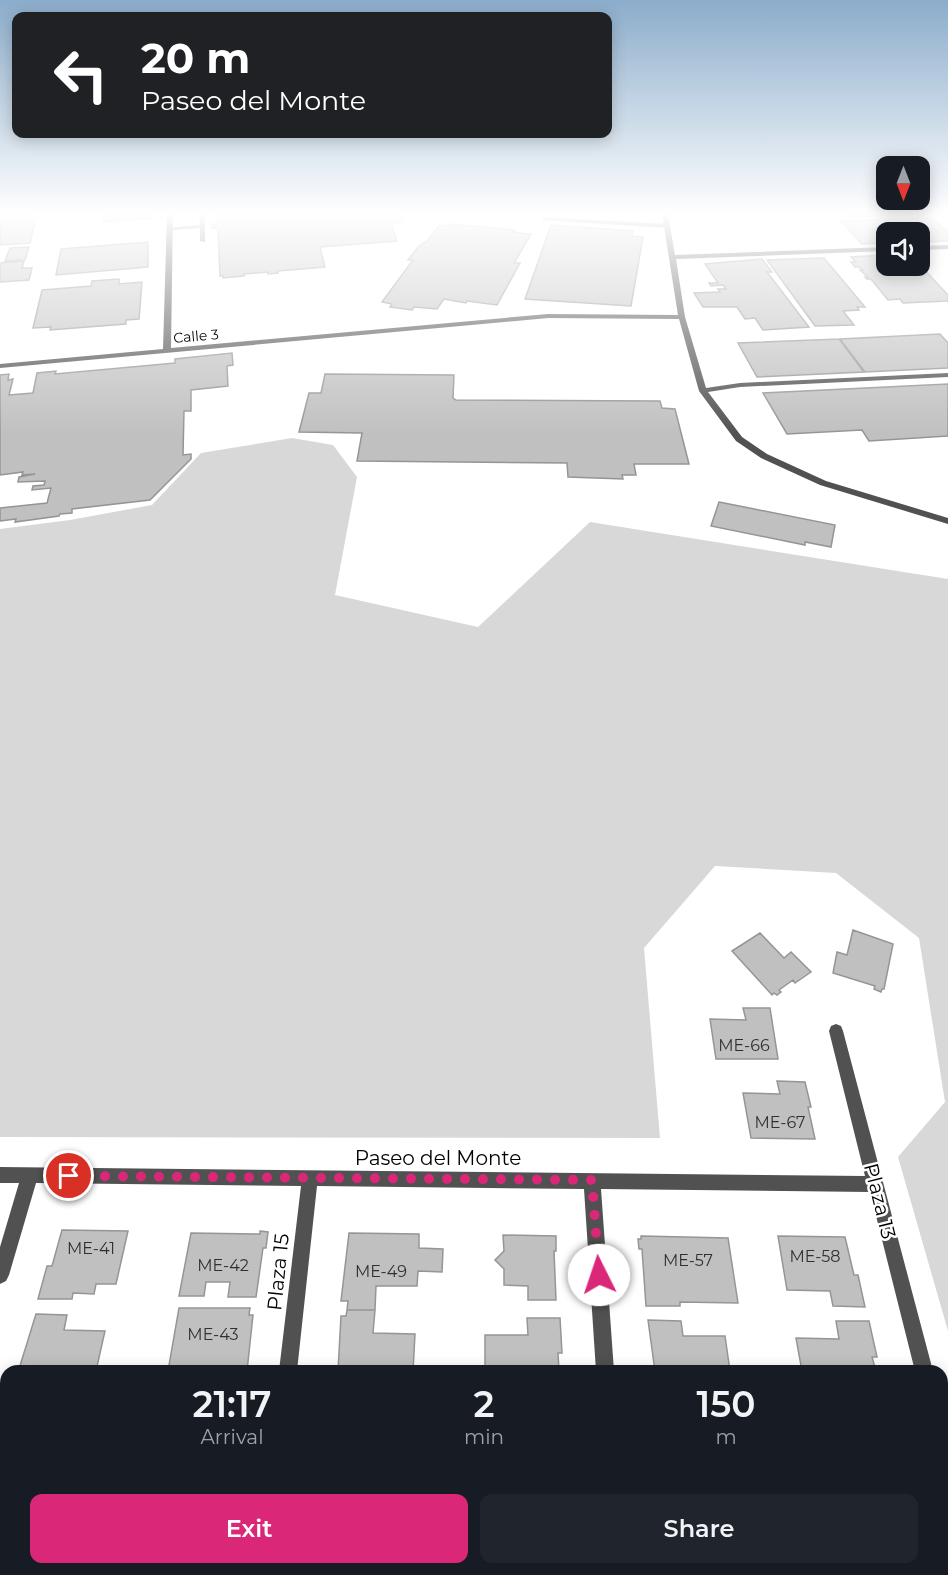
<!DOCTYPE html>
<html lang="en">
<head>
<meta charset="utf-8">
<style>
	body { margin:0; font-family:Montserrat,sans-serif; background:#20242c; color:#f1f3f6; height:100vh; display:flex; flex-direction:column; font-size:22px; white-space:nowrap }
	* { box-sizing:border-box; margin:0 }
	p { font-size:20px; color:#9ea1a6 }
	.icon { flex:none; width:33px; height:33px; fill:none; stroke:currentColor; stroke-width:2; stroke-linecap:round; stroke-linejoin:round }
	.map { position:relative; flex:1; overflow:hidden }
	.sheet { position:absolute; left:0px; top:1365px; width:948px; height:210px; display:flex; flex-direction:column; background:#171b24; border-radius:18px 18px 0 0; box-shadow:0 3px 15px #0003 }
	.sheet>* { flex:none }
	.banner { position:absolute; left:12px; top:12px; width:600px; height:126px; border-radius:12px; box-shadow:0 3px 15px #0003; background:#202124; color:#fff; overflow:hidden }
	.needle { width:39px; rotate:180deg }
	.fabs { position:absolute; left:876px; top:156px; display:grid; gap:12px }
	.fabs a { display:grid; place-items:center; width:54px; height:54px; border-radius:12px; background:#171b24; box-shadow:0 3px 15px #0003; font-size:30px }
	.pin { position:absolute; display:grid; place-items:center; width:51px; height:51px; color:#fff; margin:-26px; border:3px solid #fff; border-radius:50%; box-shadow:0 2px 6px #0007 }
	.me { position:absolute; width:66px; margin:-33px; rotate:356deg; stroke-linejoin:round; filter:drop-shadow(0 0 4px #0008) }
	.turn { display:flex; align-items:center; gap:21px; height:126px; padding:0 30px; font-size:27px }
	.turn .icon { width:78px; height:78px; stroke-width:2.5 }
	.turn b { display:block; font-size:42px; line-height:51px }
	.eta { display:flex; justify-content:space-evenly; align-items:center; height:102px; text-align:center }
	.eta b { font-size:36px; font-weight:600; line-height:42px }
	.cta { display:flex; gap:12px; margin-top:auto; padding:12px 30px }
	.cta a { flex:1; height:69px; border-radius:12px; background:#db2777; color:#fff; font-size:24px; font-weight:600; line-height:69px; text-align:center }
	.cta a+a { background:#20242c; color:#f1f3f6 }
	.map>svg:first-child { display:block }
	.green { fill:#d8d8d8 }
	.building { fill:#c0c0c0; stroke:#959595; stroke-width:1.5 }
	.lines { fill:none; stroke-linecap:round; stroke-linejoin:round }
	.lane { fill:#515151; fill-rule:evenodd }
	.street { fill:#515151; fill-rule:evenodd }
	.route { stroke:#db2777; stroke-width:10; stroke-dasharray:0 18 }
	.labels { text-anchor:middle; stroke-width:5; stroke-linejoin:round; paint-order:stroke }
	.far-street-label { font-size:14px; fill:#000; stroke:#fff }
	.near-number-label { font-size:16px; fill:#303030 }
	.near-street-label { font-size:20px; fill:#000; stroke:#fff }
</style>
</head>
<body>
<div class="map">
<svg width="948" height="1575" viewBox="0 0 948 1575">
	<rect width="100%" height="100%" fill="#fff"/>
	<path class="green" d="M292,438L333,445L357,477L335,595L478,627L590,522L948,579V1331L898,1157L945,1102L919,938L836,873L715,866L644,948L660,1138L0,1137V529L70,520L152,505L201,453Z"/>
	<path class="building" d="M0,214H37L30,243L0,245Z
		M104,214H155L154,218L103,222Z
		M217,214H401L404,222L391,223L397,241L320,247L325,267L278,271V273L268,274V272L244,274V276L223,278V276H220L218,228H212V224H217Z
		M848,214H933L851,217Z
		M932,218L948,232V241L920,242V232H886V243L862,244L841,221Z
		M450,224L515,230L513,232L531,234L514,263H520L497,305L467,301L466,303L444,299L437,309L414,307L412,310L390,307L392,304L382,302L413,260H408L418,247L428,240L440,225L449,226Z
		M551,225L633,231L632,236L643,237L631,306L525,299Z
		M148,242V267L56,275L61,249Z
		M29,247L25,260L5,261L10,248Z
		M886,255V266L920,265L948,295V301L903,303L900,299L888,300L871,279H867L865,277H868L860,270H863L860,267H855L851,262H856L851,257Z
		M824,258L865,307H857L859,310L843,311L854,325L815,326L767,260Z
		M762,259L772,272H767L809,327L763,330L755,318L745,319L737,307H703L694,293L720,292L718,289H726L723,285L711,286L709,283H718L705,264Z
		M24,261L22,268H32L29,280L0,282V263Z
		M119,279V284L142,282L139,319L126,320V324L50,330L51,327L33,328L42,290L91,286L92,281Z
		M940,334L948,343V368L865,372L840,339Z
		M839,339L864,372L757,377L738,343Z
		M232,353L233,365L227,366L228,386L191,390V411H184L183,455L191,454V459L150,500L72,509V513L60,514L59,516L15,522L16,519L0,521V508L47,503L51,488L32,490L33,486L44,485L45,481L18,482L19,477L35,474L22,475L23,472L0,475V375L9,374L8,380L13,379L9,395L33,393L37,373L56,371L55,374L175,363V359Z
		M325,374L454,375L453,398L456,400L660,401L662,408L675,409L689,464H634L636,475H622L623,479L568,477L567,463L357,461L362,433L299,432L309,393H321Z
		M948,384V436L869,441L862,430L787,434L763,393Z
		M719,502L835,525L831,547L805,542V545L711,526Z
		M853,930L893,944L884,989H882L881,992L874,989L875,986L833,973L837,952L847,955Z
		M760,933L784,958L791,952L811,972L795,983L793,980L779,990L781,992L777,995L774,993L772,995L732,951Z
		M743,1008H770L778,1059H716L710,1019L746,1020Z
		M777,1081L805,1082L811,1107H808L815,1139L751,1138L743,1093L780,1094Z
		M62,1230L128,1231L116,1284H96L94,1294L73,1293L72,1299H38L47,1266H52Z
		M260,1231L268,1232L266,1248H263L256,1297H228L230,1282H206L204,1296H179L191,1233L260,1234Z
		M349,1233L419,1234V1248L443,1249L442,1272L418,1271L417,1286H376L375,1310H347L348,1301H341Z
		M503,1235L556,1236V1251H554L556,1300H528V1286L504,1285V1269L495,1260L504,1251Z
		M641,1236L728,1238L738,1303L680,1302V1306H646L642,1249H639L638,1239H641Z
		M778,1236L845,1237L854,1275H858L865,1307L833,1306L830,1291L787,1290Z
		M179,1308H250L249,1315H253L247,1371H168Z
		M347,1310H375L373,1333L415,1334L413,1371H338L341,1316H346Z
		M36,1314L67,1315L64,1330L105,1331L96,1371H23V1369H19Z
		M527,1318H560L562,1353H558L559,1371H485V1335H528Z
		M648,1320L681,1321L683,1336H725L730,1371H655Z
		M836,1321H869L877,1357H872L876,1371H802L796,1338L839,1339Z
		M6,1417V1494L0,1493V1438Z
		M0,1522H6V1569H51L50,1575H0Z
		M129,1569H215L214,1574H216L128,1575Z
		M321,1569H405V1575H318Z
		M484,1569H567V1575H484Z
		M674,1569H759L760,1575H674Z
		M859,1569H924L926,1575H860Z"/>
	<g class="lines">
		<path class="lane" d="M199,214H205V242L200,241V228L170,230L167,228L200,225Z
			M543,217L668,224L671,226L668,228L541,220Z"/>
		<path class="street" d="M167,214H173L171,348L548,314L678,315L662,214H668L675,255L886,247V251L676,259L685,317L706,388L740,383L948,373V377L740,387L708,392L742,437L767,454L826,481L948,518V524L820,485L761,458L736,441L699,391L679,319L548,318L0,368V364L163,349Z
			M948,245V249L920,250V246Z
			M836,1024L841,1026L843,1031L933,1371H915L870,1192L601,1189L614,1371H596L584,1189L317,1186L297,1371H279L301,1186L36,1183L9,1275L6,1281L0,1284V1247L19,1183H0V1167L865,1176L829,1031L831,1026Z
			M942,1433L948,1435V1476L942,1473Z"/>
	</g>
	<linearGradient id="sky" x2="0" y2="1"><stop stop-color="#8baccb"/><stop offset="0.49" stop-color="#fff"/><stop offset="1" stop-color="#fff" stop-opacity="0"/></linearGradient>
	<rect width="948" height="435" fill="url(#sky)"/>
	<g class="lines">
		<path class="route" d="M69,1176L592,1180L599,1275"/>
	</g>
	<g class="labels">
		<g class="far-street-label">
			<text transform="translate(196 336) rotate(-5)" y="5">Calle 3</text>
		</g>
		<g class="near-number-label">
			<text x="744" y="1051">ME-66</text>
			<text x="780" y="1128">ME-67</text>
			<text x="91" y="1254">ME-41</text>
			<text x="815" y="1262">ME-58</text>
			<text x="688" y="1266">ME-57</text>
			<text x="223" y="1271">ME-42</text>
			<text x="381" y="1277">ME-49</text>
			<text x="213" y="1340">ME-43</text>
		</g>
		<g class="near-street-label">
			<text x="438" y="1165">Paseo del Monte</text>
			<text transform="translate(880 1201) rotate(76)" y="7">Plaza 13</text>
			<text transform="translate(278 1272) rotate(-84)" y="7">Plaza 15</text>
		</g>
	</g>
</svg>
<div class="fabs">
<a><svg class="needle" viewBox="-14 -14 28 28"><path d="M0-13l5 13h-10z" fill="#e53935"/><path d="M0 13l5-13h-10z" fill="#9ea1a6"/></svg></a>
<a><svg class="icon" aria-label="sound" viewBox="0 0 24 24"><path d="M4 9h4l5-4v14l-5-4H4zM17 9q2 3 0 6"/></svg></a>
</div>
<div class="pin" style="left:69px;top:1176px;background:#d93025"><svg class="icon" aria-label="arrive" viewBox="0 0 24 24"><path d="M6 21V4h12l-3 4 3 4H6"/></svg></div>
<svg class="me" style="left:599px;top:1275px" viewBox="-20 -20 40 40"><circle r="19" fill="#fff"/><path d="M0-13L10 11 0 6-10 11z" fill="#db2777"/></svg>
<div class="banner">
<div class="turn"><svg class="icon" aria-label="left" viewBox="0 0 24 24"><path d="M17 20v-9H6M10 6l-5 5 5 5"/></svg><div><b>20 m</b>Paseo del Monte</div></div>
</div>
<section class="sheet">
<div class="eta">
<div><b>21:17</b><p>Arrival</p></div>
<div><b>2</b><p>min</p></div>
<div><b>150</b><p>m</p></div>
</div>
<div class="cta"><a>Exit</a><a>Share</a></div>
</section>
</div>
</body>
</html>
